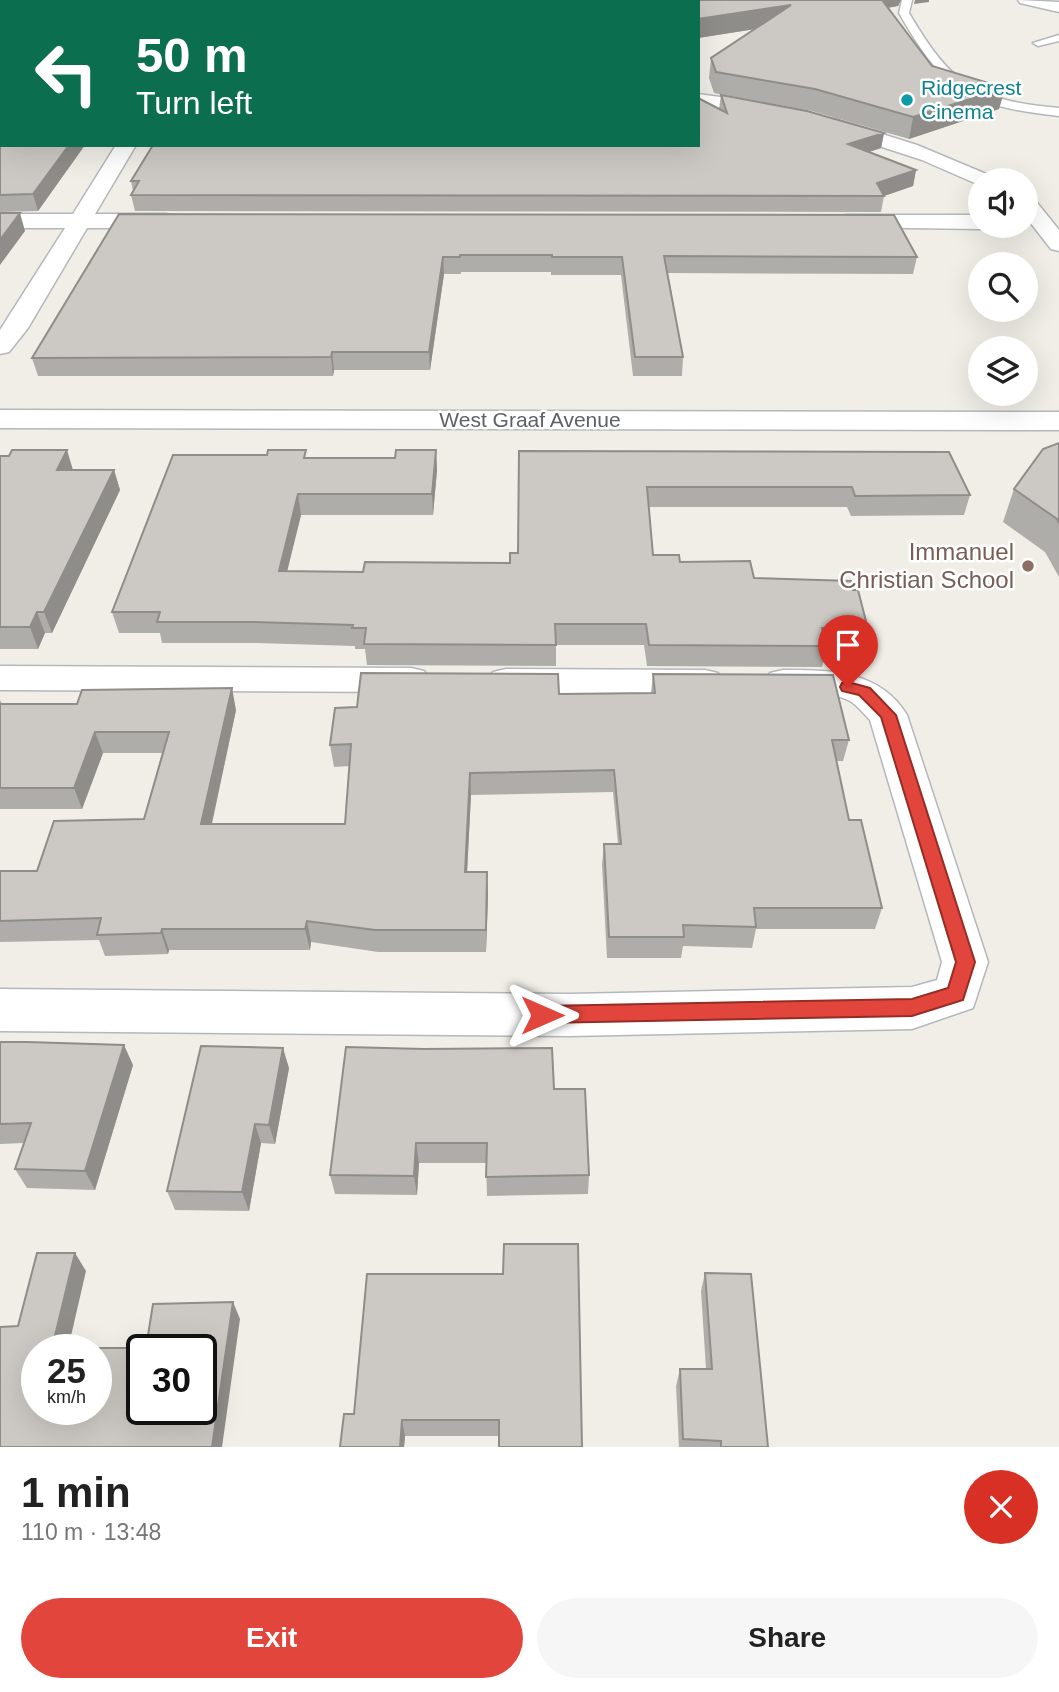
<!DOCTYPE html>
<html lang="en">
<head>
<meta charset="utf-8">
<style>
	body { margin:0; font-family:Arial,sans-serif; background:#f6f6f6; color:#222; height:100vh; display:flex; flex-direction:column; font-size:26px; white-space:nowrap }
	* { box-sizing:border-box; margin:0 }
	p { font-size:23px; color:#767676 }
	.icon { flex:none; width:38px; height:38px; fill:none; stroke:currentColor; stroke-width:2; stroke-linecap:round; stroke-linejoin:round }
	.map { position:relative; height:1447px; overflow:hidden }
	.details { display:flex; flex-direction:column; background:#fff; flex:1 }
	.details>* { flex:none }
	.hud { position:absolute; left:0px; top:0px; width:700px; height:147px; box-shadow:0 7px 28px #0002; background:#0b6e4f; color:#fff; overflow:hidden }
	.controls { position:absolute; left:968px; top:168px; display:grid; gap:14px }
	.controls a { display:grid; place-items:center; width:70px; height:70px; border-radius:50%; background:#fff; box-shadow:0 7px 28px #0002; font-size:35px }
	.speed { position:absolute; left:21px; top:1334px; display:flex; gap:14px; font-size:35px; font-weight:700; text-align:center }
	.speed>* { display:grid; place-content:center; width:91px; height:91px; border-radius:50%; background:#fff; box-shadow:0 7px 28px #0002; line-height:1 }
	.speed small { font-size:18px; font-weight:400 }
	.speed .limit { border:4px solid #111; border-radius:10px; background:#fff; color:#111 }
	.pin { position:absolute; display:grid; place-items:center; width:60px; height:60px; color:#fff; margin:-72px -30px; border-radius:50% 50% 50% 0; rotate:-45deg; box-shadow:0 0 7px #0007 }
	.pin .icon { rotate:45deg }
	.me { position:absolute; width:77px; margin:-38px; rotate:90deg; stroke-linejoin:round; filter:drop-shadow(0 0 5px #0008) }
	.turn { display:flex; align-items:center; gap:24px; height:147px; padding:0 21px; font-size:32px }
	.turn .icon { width:91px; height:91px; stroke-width:2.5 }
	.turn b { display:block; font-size:49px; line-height:60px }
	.round { display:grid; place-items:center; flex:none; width:74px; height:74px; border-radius:37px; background:#f6f6f6 }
	.headline { display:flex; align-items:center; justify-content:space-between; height:119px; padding:0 21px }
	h1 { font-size:42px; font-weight:800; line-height:52px }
	.action { display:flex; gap:14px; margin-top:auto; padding:14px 21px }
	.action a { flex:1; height:80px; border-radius:42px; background:#e2453b; color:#fff; font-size:28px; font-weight:800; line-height:80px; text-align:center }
	.action a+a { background:#f6f6f6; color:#222 }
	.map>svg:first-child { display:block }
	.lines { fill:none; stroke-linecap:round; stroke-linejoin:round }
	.service-casing { stroke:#b4b7bb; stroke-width:3 }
	.minor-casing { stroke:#b4b7bb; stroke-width:3 }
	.tertiary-casing { stroke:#b4b7bb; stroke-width:3 }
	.service { fill:#fff; fill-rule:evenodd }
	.minor { fill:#fff; fill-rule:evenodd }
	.tertiary { fill:#fff; fill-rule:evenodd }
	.wall { fill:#afada9 }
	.shaded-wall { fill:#8f8d89 }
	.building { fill:#ccc9c4; stroke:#8f8d89; stroke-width:2; fill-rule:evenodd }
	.route { fill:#e2453b; stroke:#932d26; stroke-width:2 }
	.culture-dot { fill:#0f9aa8; stroke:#fff; stroke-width:2.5 }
	.education-dot { fill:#8d6e63; stroke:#fff; stroke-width:2.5 }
	.labels { text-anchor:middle; stroke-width:5; stroke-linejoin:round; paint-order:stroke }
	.far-culture-label { font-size:21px; fill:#0d838f; stroke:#fff; text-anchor:start }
	.far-street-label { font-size:21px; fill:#5e6266; stroke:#fff }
	.education-label { font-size:24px; fill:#785e54; stroke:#fff; text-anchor:end }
</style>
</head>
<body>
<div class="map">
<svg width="1059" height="1447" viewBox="0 0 1059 1447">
	<rect width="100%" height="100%" fill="#f0eee7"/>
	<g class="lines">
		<g class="service-casing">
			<path id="service" d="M250,0H271L248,2Z
				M902,0H912L909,13C952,86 975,100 1059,108V116C969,106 944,92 899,13Z
				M1059,35V41L1038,46L1033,43Z"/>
		</g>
		<g class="minor-casing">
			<path id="minor" d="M698,94L772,104L781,110L772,116L698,105Z
				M834,119L917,145L991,176L994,180H980V185L977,184L922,160L827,129L824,125L827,121Z
				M116,145H136L95,214H166L174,216L177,221L174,226L166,228H87L28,328L9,352L0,354V330L65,228H0V214H73Z
				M1026,198L1034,199L1059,230V251L1051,249L1026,217Z
				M846,215H980V226H989L980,229L838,227L835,222L838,217Z
				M0,410L1059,412V430L0,428Z
				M0,666L411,668L424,671L430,680L424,689L411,692L0,690Z
				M506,669L705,670L718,673L724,682L718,691L705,694L506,693L493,690L487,681L493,672Z
				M783,670C830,670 880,670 907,715L988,962L973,1008L912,1029L570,1036L0,1031V989L570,994L912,987L937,980L942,962L870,720C864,714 857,705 850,701C825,688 795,698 770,691L764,682L770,673Z"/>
		</g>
		<g class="tertiary-casing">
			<path id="tertiary" d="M1018,0L1059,2V12L1020,3Z"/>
		</g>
		<use href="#service" class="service"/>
		<use href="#minor" class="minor"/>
		<use href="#tertiary" class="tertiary"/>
	</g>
	<path class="wall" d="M0,0H205L203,2H2V145H85L38,211L0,212Z
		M652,0H901L898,6L888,8L932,66L1005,88L999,109L909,139L812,111L714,93L709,78L711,58L754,29L698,38V2Z
		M721,95L884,133L881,148L869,152L916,170L913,186L884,196L881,212L135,211L131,195L133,191L131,181L719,109Z
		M119,214L917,257L913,274L668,273L683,357L682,376H633L621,275H551V272H461V274H444L430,370H334L333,376H38L32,358Z
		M1059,443V577L1045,552L1003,522L1014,489Z
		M436,450L437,470L433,515H301L287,571L363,572L510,563L518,553L519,451L970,495L964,515L851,516L847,507H648L653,555L754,578L853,590L868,629L863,650L826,649L822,667L647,666L644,645H556V666L367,665L365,649H355V646L257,643H162L160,633H119L112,612L307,458H395Z
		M0,456H9L73,470H114L120,490L52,633H45L38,649H0Z
		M653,674L849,740L843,761H836L849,820L882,908L875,929H756L752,948L683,946L681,958H607L602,865L604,844H618L613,792L471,795L467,872L488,893L486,952H378L311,942L310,950H169L168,954L105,956L99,940L0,942V871H37L144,819L162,753H103L82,809H0V700L2,704L236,710L212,824H345L350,766L334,767L330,745L357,707L559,694L651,693Z
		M0,1042L133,1065L95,1190L27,1188L15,1169L24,1143L0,1144Z
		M289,1068L275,1144L261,1143L249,1211L175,1210L167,1191Z
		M554,1089L589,1175L588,1194L487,1196L486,1163H419L417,1195L335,1194L330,1175Z
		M705,1273L768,1447H679L676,1386L680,1369H706L701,1291Z
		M503,1274L499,1436H405L404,1447H340L354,1414Z"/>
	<path class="shaded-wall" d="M192,0H205L203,2H190Z
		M874,0H901L898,6L873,10Z
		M915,0H929V2L914,4Z
		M791,5L788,24L698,38V19Z
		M1005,88L999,109L909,139L913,117Z
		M884,133L881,148L845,160L848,144Z
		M69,145H85L38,211L33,194Z
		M916,170L913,186L884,196L877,183Z
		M20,213L25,231L0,265V240Z
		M443,257L444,274L430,370L429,352Z
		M332,352L334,370L333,376L331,357Z
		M67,450L73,470H57Z
		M436,450L437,470L433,515L432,494Z
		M114,470L120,490L52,633L44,612Z
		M298,494L301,515L282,592L279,571Z
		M37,612L45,633L38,649L30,627Z
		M232,688L236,710L207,845L201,824Z
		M95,732L103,753L82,809L74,788Z
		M470,773L471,795L466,893L465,872Z
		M487,872L488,893L486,952V930Z
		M307,921L311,942L310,950L305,929Z
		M162,929L169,950L168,954L161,933Z
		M124,1045L133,1065L95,1190L85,1171Z
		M283,1048L289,1068L275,1144L269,1125Z
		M255,1124L261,1143L249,1211L242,1192Z
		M416,1143L419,1163L417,1195L414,1176Z
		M75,1253L86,1271L68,1349L52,1348Z
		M233,1302L240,1319L222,1447H212Z
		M402,1420L405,1436L404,1447H400Z"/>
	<path class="building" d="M0,0H192L190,2H2V145H69L33,194L0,195Z
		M652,0H882L932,66L1005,88L913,117L815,89L716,72L711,58L791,5L698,19V2H649Z
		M721,95L807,111L884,133L848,144L916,170L877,183L884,196L131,195L139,181H131L153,145H698V98L727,113Z
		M0,213H20L0,240Z
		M119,214L894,215L917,257L664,256L683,357H635L622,257H552V255H460V257H443L429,352H332L331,357L32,358Z
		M1059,443V523L1057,519L1014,489L1043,449Z
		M12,450H67L57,470H114L44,612H37L30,627H0V456H9Z
		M268,450H306L304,458H395L396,450H436L432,494H298L279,571L363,572L365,562L510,563V553H518L519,451L949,452L970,495L855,496L852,487H647L653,555H679L680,562L750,561L754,578L851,581L853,590H858L868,629L822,628L826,646L649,645L646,624H555L556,645L364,644L366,628H352L353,625L253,622H157L160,612H112L173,455H267Z
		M361,673L558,674L559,694L655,693L653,674L833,675L849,740H832L849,820H861L882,908H754L756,927L683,925L684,937H609L604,844H621L614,770L470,773L465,872H487L486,930H375L307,921L305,929H162L161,933L97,935L101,918L0,921V871H37L54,821L144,819L169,732H95L74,788H0V704H77L82,690L232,688L201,824H345L351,744L330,745L335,708L357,707Z
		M0,1042H27L124,1045L85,1171L15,1169L31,1123L0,1124Z
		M201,1046L283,1048L269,1125L255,1124L242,1192L167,1191Z
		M346,1047L424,1049L552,1048L554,1089H585L589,1175L486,1177L487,1143H416L414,1176L330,1175Z
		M504,1244H578L582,1447H499V1420H402L400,1447H340L344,1414H354L367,1274H503Z
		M37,1253H75L52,1348H146L153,1304L233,1302L212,1447H0V1327L18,1326ZM37,1349H96V1409H37ZM142,1349H201V1409H142Z
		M705,1273L751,1274L768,1447H721V1441L683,1439L680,1369H712Z"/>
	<path class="route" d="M848,682L870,688L896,715L975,962L963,1000L912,1016L542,1023L535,1021L533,1015L535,1009L542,1006L912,999L948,988L956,962L881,717L859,695L842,691L840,687L842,683Z"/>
	<circle class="culture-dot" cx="907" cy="100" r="7"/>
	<circle class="education-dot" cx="1028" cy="566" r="7"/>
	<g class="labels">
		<g class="far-culture-label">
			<text x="921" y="95">Ridgecrest<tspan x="921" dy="24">Cinema</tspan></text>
		</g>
		<g class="far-street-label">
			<text x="530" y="427">West Graaf Avenue</text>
		</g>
		<g class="education-label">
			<text x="1014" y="560">Immanuel<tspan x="1014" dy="28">Christian School</tspan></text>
		</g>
	</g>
</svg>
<div class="controls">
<a><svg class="icon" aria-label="sound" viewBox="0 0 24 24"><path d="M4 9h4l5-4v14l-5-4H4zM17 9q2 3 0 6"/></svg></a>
<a><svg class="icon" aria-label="search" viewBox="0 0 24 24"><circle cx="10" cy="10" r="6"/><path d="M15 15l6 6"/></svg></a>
<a><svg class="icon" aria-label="layers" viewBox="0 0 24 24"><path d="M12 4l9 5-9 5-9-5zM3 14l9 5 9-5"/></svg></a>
</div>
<div class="speed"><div>25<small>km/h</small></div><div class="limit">30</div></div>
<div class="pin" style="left:848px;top:687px;background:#d93025"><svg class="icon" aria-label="arrive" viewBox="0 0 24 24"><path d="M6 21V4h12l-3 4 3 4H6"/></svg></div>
<svg class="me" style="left:542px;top:1015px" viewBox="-20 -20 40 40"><path d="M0-17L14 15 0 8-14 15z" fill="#e2453b" stroke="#fff" stroke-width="4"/></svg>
<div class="hud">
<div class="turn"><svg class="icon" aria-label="left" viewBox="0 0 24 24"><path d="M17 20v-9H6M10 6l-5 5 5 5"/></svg><div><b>50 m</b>Turn left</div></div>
</div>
</div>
<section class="details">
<div class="headline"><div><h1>1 min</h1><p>110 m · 13:48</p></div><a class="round" style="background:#d93025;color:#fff"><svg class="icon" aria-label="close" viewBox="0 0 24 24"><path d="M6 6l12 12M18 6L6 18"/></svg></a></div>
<div class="action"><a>Exit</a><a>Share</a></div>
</section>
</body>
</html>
